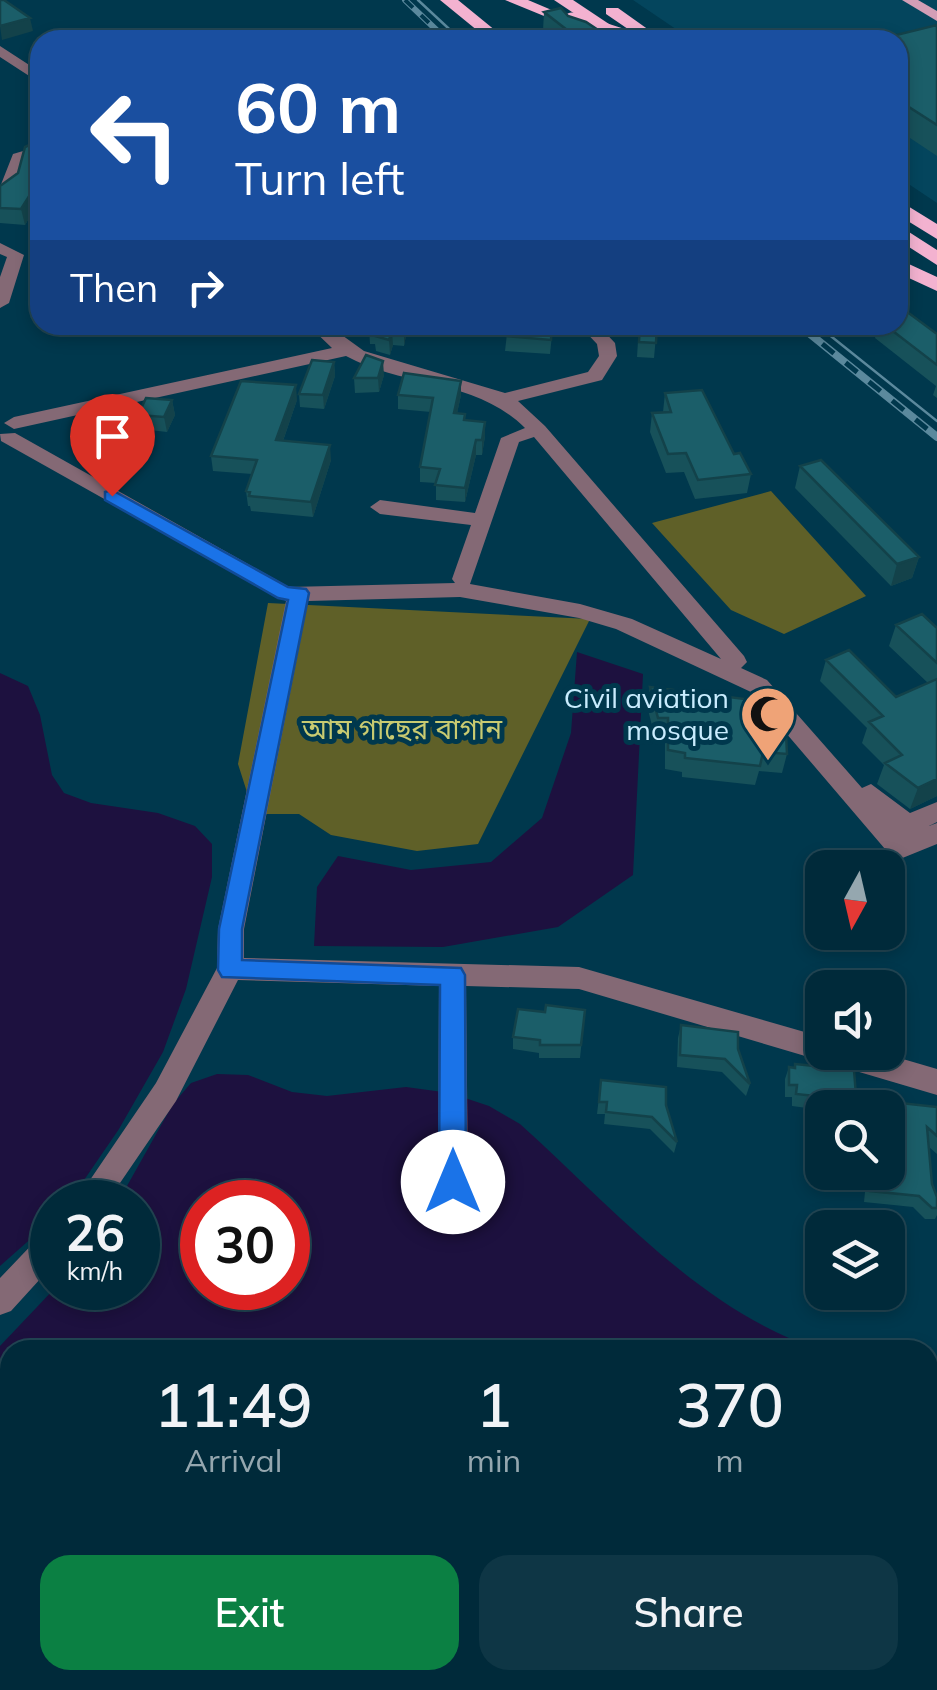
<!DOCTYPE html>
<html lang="en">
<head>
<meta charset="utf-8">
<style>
	body { margin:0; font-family:Mulish,"Noto Sans Bengali",sans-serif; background:#0e3645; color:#f1f3f6; height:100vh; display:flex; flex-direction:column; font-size:38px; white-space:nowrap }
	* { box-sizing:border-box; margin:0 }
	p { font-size:32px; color:#95a7af }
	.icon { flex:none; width:55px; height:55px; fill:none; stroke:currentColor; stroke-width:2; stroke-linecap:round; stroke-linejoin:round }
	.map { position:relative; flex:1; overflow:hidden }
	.panel { position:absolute; left:0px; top:1340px; width:938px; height:350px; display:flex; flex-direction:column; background:#002a3a; border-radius:30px 30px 0 0; box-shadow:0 5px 15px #0003,0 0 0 2px #224654 }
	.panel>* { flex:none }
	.banner { position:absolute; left:30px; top:30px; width:878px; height:305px; border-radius:30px; box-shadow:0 5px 15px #0003,0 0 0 2px #224654; background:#1a4fa0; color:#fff; overflow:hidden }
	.needle { width:65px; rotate:188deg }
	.tools { position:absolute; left:805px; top:850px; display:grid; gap:20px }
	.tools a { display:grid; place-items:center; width:100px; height:100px; border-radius:20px; background:#002a3a; box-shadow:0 5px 15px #0003,0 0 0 2px #224654; font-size:50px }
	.speed { position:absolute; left:30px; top:1180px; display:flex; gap:20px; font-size:50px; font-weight:700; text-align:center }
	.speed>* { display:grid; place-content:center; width:130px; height:130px; border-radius:50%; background:#002a3a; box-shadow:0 5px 15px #0003,0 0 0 2px #224654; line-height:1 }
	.speed small { font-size:25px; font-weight:400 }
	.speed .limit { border:15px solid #d22; background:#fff; color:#111 }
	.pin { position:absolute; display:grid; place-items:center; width:85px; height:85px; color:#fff; margin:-102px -42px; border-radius:50% 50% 50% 0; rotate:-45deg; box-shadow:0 0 10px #0007 }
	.pin .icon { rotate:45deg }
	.me { position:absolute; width:110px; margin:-55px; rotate:0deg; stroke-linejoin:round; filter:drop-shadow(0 0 8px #0008) }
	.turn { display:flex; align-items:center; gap:35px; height:210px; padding:0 40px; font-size:45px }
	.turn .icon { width:130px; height:130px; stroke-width:2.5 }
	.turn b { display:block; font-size:70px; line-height:85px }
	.then { display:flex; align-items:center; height:95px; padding:0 40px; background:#0003; gap:20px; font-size:38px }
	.eta { display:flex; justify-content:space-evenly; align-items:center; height:170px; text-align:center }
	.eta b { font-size:60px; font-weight:600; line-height:70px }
	.primary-button { display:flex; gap:20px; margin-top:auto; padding:20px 40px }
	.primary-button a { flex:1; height:115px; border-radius:30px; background:#0b8043; color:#fff; font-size:40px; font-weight:600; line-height:115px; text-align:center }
	.primary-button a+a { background:#0e3645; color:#f1f3f6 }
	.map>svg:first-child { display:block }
	.built { fill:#04455d }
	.green { fill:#5f6028 }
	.water { fill:#1d113f; fill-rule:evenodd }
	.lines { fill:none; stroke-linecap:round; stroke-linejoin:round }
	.minor { fill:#846975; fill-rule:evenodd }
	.major { fill:#d39eb6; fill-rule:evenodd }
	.highway { fill:#f3b2d0; fill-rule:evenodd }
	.tram { stroke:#5b899d; stroke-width:2.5 }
	.rail-far1-casing { stroke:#5b899d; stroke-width:6 }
	.rail-casing { stroke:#5b899d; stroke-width:8 }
	.rail-far1 { stroke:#00384d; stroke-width:4; stroke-dasharray:11; stroke-linecap:butt }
	.rail { stroke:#00384d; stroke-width:5; stroke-dasharray:15; stroke-linecap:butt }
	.highway-bridge { stroke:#f3b2d0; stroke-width:19 }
	.wall { fill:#17515a }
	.shaded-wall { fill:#13424a }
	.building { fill:#1b5e69; stroke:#13424a; stroke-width:2.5 }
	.route { fill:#1a73e8; stroke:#114b97; stroke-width:2.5 }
	.labels { text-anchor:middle; stroke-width:10; stroke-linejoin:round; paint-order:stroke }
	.poi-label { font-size:28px; fill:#c9ecfe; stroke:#00384d; text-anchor:end }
	.park-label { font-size:28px; fill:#c9cb71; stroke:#00384d }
</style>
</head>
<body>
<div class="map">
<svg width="937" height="1690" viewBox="0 0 937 1690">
	<rect width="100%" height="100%" fill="#00384d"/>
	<path class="built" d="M633,0H937V203L898,177V40H692Z"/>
	<path class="green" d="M771,491L866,596L784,634L731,610L652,523Z
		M268,603L590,619L478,844L417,851L331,835L299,814H254L238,764Z"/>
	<path class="water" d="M577,652L643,674L633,875L558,927L443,947L314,946L317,887L338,856L411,870L491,862L542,818L571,733Z
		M0,673L28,686L40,715L52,775L64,793L91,803L158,813L195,826L212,844V877L186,989L163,1052L119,1129L69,1202H52V1220L0,1266Z
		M217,1074L248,1075L292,1092L327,1096L406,1087L450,1093L489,1106L520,1124C610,1205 703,1313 821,1350H10V1680H928V1366L937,1365V1690H0V1346L55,1288H138V1202H118L173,1104L191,1083ZM202,1202H288V1288H202Z"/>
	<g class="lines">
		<path class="minor" d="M0,46L40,72V83L0,57Z
			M40,146V156L26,160L18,188L0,200V187L13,154Z
			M0,243L24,255L9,303L0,308V277L7,257L0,254Z
			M308,325H328L364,351L505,393L588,372L599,356L597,344L579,325H598L615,343L617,356L602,380L518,401L545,426L744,656L747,662L741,668L767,680L862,788L871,784L910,813L937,802V822L929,826L937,823V844L900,859L891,856L751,692L616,629L579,618L460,597L308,601L244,929V958L579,967L822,1037V1052H879L937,1069V1095L579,989L466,986L468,1182L463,1192L453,1196L443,1192L438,1182L439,986L238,980L176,1101L107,1202H75L156,1083L217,968L218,929L286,601L1,441L0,434L15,433L289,587L455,583L452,579L471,525L380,514L370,507L380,500L475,513L501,438L525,428C474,378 405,388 346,356L14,429L4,423L14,417L332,348ZM534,437L721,659L632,619L580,604L470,584L519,442Z
			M52,1230V1266L11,1311L0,1315V1278L41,1235Z"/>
		<path class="major" d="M902,0H918L937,11V21Z"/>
		<path class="highway" d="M440,0H458L507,40H489Z
			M505,0H528L580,22L566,25Z
			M554,0H573L633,40H614Z
			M606,8H618L663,40H644L606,14Z
			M898,200L937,224V239L898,215Z
			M898,225L937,250V265L898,240Z
			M898,259L937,277V291L898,273Z"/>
		<path class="tram" d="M418,0L461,40
			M817,325L937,421"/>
		<g class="rail-far1-casing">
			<path id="rail-far1" d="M405,0L447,40"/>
		</g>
		<g class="rail-casing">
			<path id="rail" d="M799,325L937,437"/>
		</g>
		<use href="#rail-far1" class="rail-far1"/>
		<use href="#rail" class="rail"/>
		<path class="highway-bridge" d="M572,22L628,40"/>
	</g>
	<path class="wall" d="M544,12L568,16L613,40H556L543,30Z
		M937,25V156L898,130V40Z
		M40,140V206L37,205L25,225L0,223V186L18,173Z
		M408,325L404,346L393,345L390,355L376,351L375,344H370L369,329Z
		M508,325H553L550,354L505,351Z
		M639,325H657L654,358L637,357Z
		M878,325H898L937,334V398L933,395L936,386L875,338Z
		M334,362L335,376L324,409L300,407L299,394Z
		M384,375L379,392L355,393L354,378Z
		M461,381V395L457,413L465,420L485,422V436L482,455H476L465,502L436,500V483L420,482V467L431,412L398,409V395Z
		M665,393L734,454L751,474L747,493L695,499L684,472L666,473L650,432L652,413L663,412Z
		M172,400L175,415L167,432L141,429L138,415Z
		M297,400L283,441L331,460L313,517L251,511L250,506H248L246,491L252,474L213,471L211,456Z
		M800,466L919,557L912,578L891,586L795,488Z
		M896,625L937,628V796L910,809L877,784L884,765L862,743L867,728L820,681L826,660L896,697L928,683L889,646Z
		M650,687L787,754L782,773L759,771L755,785L682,777V772L665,769V737H655L647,706Z
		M585,1010L580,1058H539V1053L513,1049V1037L545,1012Z
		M681,1025L738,1049L750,1084L746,1096L722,1072L677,1067L678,1038Z
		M795,1064L857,1108H822V1110L792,1106V1097H785V1079L789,1067L794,1068Z
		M601,1080L666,1105L677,1142L674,1153L650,1129L604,1124L605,1114H597Z
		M882,1101L937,1107V1154L929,1147L932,1184L937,1197V1215L935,1219H925L913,1207L864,1202L865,1192H857L856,1173L888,1172V1108H879Z"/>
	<path class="shaded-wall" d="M30,18L33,31L2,40L0,26Z
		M33,190L37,205L25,225L21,209Z
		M405,325H408L404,346V332Z
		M392,331L393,345L390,355L389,340Z
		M383,361L384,375L379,392L378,378Z
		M334,362L335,376L324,409L323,395Z
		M461,381V395L454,428V413Z
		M296,385L297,400L278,455L276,440Z
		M172,400L175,415L167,432L164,417Z
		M485,422V436L482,455V440Z
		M476,440V455L465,502V488Z
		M330,445L331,460L313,517L311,502Z
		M919,557L912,578L891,586L897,564Z
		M937,779V796L910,809L918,788Z"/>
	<path class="building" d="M0,0H4L30,18L0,26Z
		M561,8L568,16L586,22L613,40H580L544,12Z
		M937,25V125L898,100V40H876Z
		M354,39V40H322V39Z
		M40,140V190H33L21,209L0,208V186L18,173L25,147Z
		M906,311L937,334V365L885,325H898V314Z
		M371,325H405L404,332L392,331L389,340L375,336L378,330L369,329Z
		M508,325H552L551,340L505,336Z
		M640,325H657L656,343L639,342Z
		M366,355L383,361L378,378H354Z
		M312,360L334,362L323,395L299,394Z
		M404,373L461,381L454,413L465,414L464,420L485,422L482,440H476L465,488L435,485L440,469L420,467L433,398L398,395Z
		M241,381L296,385L276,440L330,445L311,502L249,496L250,492L246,491L257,460L211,456Z
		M702,390L734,454L740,453L751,474L698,480L686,453L668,454L652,413L671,412L665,393Z
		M146,398L172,400L164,417L138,415Z
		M821,460L919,557L897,564L800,466Z
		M922,614L937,628V663L896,625Z
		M849,650L896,697L937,679V779L918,788L885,763L902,755L869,722L883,716L826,660Z
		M650,687L776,703L785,713L787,754L763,752L760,766L685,758V753L668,750V718H658Z
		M546,1005L585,1010L581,1045H540V1040L513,1037L518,1009L545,1012Z
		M681,1025L738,1032V1049L750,1084L725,1059L680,1055Z
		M795,1064L854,1070L857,1108H852L843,1099L796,1094L797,1085H789V1067L795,1068Z
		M601,1080L666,1087V1105L677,1142L652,1117L606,1112L607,1102H599Z
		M882,1101L937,1107V1136L927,1127L932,1184L937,1197V1208H932L919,1196L870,1191V1180H862V1172H888V1159L891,1160V1123H888V1108H883Z"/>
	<path class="route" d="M112,490L288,587L306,589L309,593L242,929V960L461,968L465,975L466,1182L462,1191L453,1195L443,1191L439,1182L440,985L222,977L218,970L219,929L288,600L278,598L105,500V492Z"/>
	<defs>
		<g id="mosque-pin" transform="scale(2.875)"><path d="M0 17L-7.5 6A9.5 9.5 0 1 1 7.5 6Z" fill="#efa377" stroke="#00384d"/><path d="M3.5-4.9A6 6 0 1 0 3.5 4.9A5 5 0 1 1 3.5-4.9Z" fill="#111"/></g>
	</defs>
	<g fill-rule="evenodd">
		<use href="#mosque-pin" x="768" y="714"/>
	</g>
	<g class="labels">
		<g class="poi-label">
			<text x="729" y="708">Civil aviation<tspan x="729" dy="32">mosque</tspan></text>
		</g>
		<g class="park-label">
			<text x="402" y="739">আম গাছের বাগান</text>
		</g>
	</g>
</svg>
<div class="tools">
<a><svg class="needle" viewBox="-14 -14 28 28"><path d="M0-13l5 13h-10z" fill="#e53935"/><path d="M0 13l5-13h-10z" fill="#95a7af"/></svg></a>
<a><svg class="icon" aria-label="sound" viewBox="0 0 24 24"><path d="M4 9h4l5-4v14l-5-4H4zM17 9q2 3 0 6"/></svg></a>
<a><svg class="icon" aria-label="search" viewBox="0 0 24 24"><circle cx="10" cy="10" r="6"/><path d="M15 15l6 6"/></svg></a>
<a><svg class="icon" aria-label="layers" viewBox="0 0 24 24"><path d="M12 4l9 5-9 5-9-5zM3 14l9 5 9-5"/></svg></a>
</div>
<div class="speed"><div>26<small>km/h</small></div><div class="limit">30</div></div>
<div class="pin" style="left:112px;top:496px;background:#d93025"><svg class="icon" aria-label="arrive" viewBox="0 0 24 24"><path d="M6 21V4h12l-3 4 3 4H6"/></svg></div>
<svg class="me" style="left:453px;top:1182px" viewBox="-20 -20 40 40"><circle r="19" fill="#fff"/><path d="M0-13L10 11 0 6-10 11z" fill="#1a73e8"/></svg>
<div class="banner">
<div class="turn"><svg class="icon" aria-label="left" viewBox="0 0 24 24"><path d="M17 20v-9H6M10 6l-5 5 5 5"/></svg><div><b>60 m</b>Turn left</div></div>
<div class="then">Then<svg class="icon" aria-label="right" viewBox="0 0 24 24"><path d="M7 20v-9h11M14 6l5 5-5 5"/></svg></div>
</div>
<section class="panel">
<div class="eta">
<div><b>11:49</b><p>Arrival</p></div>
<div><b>1</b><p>min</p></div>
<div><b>370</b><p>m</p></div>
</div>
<div class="primary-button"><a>Exit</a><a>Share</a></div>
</section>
</div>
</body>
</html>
